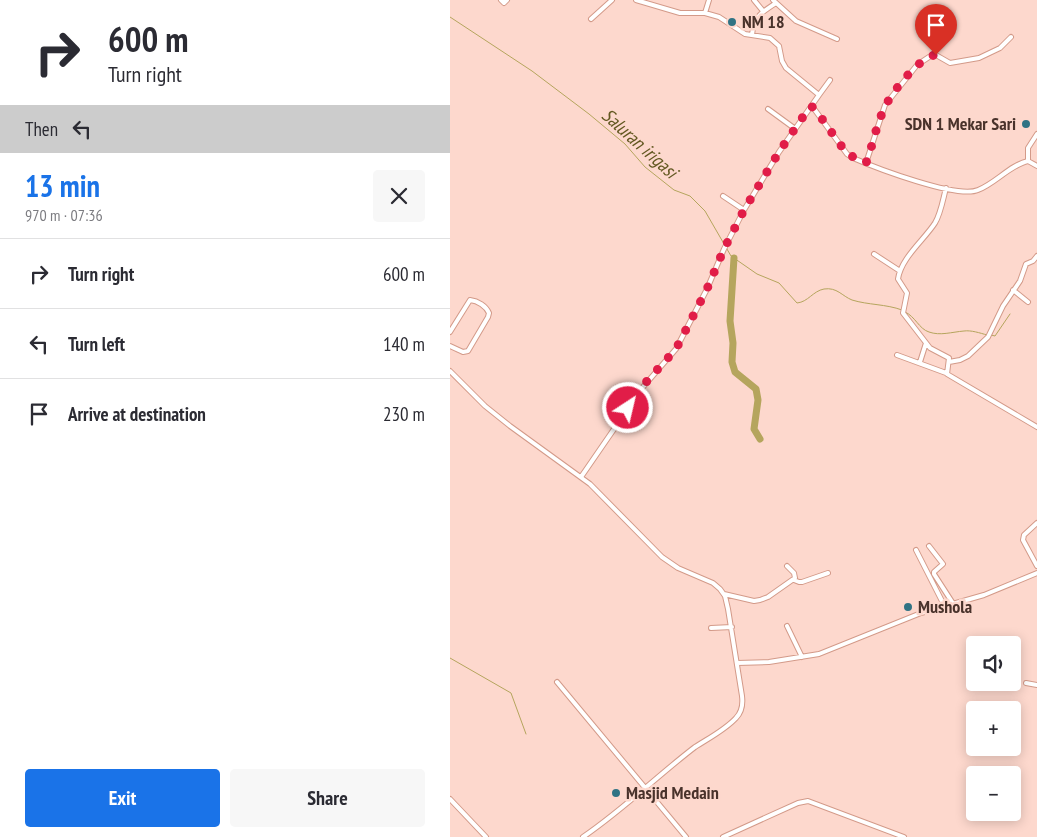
<!DOCTYPE html>
<html lang="en">
<head>
<meta charset="utf-8">
<style>
	body { margin:0; font-family:"PT Sans Narrow",sans-serif; background:#f7f7f7; color:#2b2b33; height:100vh; display:flex; flex-direction:column; font-size:19px; white-space:nowrap }
	* { box-sizing:border-box; margin:0 }
	p { font-size:16px; color:#7c7c81 }
	.icon { flex:none; width:28px; height:28px; fill:none; stroke:currentColor; stroke-width:2; stroke-linecap:round; stroke-linejoin:round }
	.map { position:relative; flex:1; overflow:hidden }
	.details { display:flex; flex-direction:column; background:#fff; width:450px }
	.details>* { flex:none }
	.banner { background:#fff; color:#2b2b33; overflow:hidden }
	.controls { position:absolute; left:516px; top:636px; display:grid; gap:10px }
	.controls a { display:grid; place-items:center; width:55px; height:55px; border-radius:5px; background:#fff; box-shadow:0 2px 12px #0003; font-size:25px }
	.pin { position:absolute; display:grid; place-items:center; width:42px; height:42px; color:#fff; margin:-51px -21px; border-radius:50% 50% 50% 0; rotate:-45deg; box-shadow:0 0 5px #0007 }
	.pin .icon { rotate:45deg }
	.me { position:absolute; width:55px; margin:-28px; rotate:35deg; stroke-linejoin:round; filter:drop-shadow(0 0 4px #0008) }
	.turn { display:flex; align-items:center; gap:18px; height:105px; padding:0 25px; font-size:22px }
	.turn .icon { width:65px; height:65px; stroke-width:2.5 }
	.turn b { display:block; font-size:35px; line-height:42px }
	.then { display:flex; align-items:center; height:48px; padding:0 25px; background:#0003; gap:10px; font-size:19px }
	.round { display:grid; place-items:center; flex:none; width:52px; height:52px; border-radius:5px; background:#f7f7f7 }
	.overview { display:flex; align-items:center; justify-content:space-between; height:85px; padding:0 25px }
	h1 { font-size:30px; font-weight:800; line-height:38px; color:#1a73e8 }
	.cta { display:flex; gap:10px; margin-top:auto; padding:10px 25px }
	.cta a { flex:1; height:58px; border-radius:5px; background:#1a73e8; color:#fff; font-size:20px; font-weight:800; line-height:58px; text-align:center }
	.cta a+a { background:#f7f7f7; color:#2b2b33 }
	ul { padding:0; list-style:none }
	li { display:flex; align-items:center; gap:15px; height:70px; padding:0 25px; border-top:1px solid #e1e1e2 }
	li div { flex:1 }
	li b { display:block; font-size:19px }
	li em { font-style:normal }
	main { display:flex; flex:1; min-height:0 }
	.map>svg:first-child { display:block }
	.lines { fill:none; stroke-linecap:round; stroke-linejoin:round }
	.stream { stroke:#b5a55d; stroke-width:1 }
	.river { stroke:#b5a55d; stroke-width:7 }
	.minor-casing { stroke:#d39a89; stroke-width:6 }
	.minor { stroke:#fff; stroke-width:4 }
	.route { stroke:#e11d48; stroke-width:9; stroke-dasharray:0 16.2 }
	.poi-dot { fill:#307384; stroke:#fdd8cd; stroke-width:2 }
	.labels { text-anchor:middle; stroke-width:5; stroke-linejoin:round; paint-order:stroke }
	.poi-label { font-size:18px; font-weight:bold; fill:#49322b; stroke:#fdd8cd; text-anchor:start }
	.water-label { font-size:19px; font-style:italic; fill:#635821; stroke:#fdd8cd }
</style>
</head>
<body>
<main>
<section class="details">
<div class="banner">
<div class="turn"><svg class="icon" aria-label="right" viewBox="0 0 24 24"><path d="M7 20v-9h11M14 6l5 5-5 5"/></svg><div><b>600 m</b>Turn right</div></div>
<div class="then">Then<svg class="icon" aria-label="left" viewBox="0 0 24 24"><path d="M17 20v-9H6M10 6l-5 5 5 5"/></svg></div>
</div>
<div class="overview"><div><h1>13 min</h1><p>970 m · 07:36</p></div><a class="round"><svg class="icon" aria-label="close" viewBox="0 0 24 24"><path d="M6 6l12 12M18 6L6 18"/></svg></a></div>
<ul>
<li><svg class="icon" aria-label="right" viewBox="0 0 24 24"><path d="M7 20v-9h11M14 6l5 5-5 5"/></svg><div><b>Turn right</b></div><em>600 m</em></li>
<li><svg class="icon" aria-label="left" viewBox="0 0 24 24"><path d="M17 20v-9H6M10 6l-5 5 5 5"/></svg><div><b>Turn left</b></div><em>140 m</em></li>
<li><svg class="icon" aria-label="arrive" viewBox="0 0 24 24"><path d="M6 21V4h12l-3 4 3 4H6"/></svg><div><b>Arrive at destination</b></div><em>230 m</em></li>
</ul>
<div class="cta"><a>Exit</a><a>Share</a></div>
</section>
<div class="map">
<svg width="587" height="837" viewBox="0 0 587 837">
	<rect width="100%" height="100%" fill="#fdd8cd"/>
	<g class="lines">
		<path class="stream" d="M0,17L82,71L139,114L175,144L195,167L224,190L240,196L255,211L281,256L307,274L329,283L347,303C358,302 363,291 374,289C387,287 392,296 402,300C418,305 436,304 452,310
			M455,312C465,316 469,329 479,332C490,336 502,332 514,331C521,330 530,333 537,335
			M541,335L545,336L560,314
			M0,658L61,693L76,734"/>
		<path class="river" d="M284,258L280,321L283,343L282,362L285,372L306,389L308,400L304,429L310,439"/>
		<g class="minor-casing">
			<path id="minor" d="M51,0L54,3L57,0
				M304,0L313,11
				M323,0L346,21L387,39
				M255,13L259,0
				M141,19L162,0
				M302,35C304,16 311,13 326,3
				M369,95L380,80
				M362,106L397,154L403,158C426,168 507,199 528,190C546,183 560,165 578,161V148L587,134
				M318,109L344,128
				M578,161L587,166
				M416,163L435,105L467,65L482,55H486L500,63L529,58L550,48L561,37
				M496,188C493,199 491,213 485,223C474,240 451,258 448,279L457,293L453,313L480,348L499,358L497,374L587,427
				M273,196L294,210
				M424,254L450,271
				M563,290L578,302
				M0,332L20,300C28,301 36,306 39,313L38,317L18,351L13,352L0,346
				M447,355L496,373
				M470,362L476,343
				M499,362L510,360L518,356L538,337L553,306L570,281L576,264L583,261L587,256
				M0,371L35,406L60,426L140,484L212,557L228,568L263,583L270,589L275,596L278,609L292,696C293,704 292,712 286,718C275,730 259,738 245,747C207,776 173,810 133,837
				M131,477L193,387L226,349L257,289L274,249L294,210L329,152L369,95L336,68L332,61L329,46L320,38L295,34L269,17L255,13H230L186,0
				M587,523L574,535L573,540L587,566
				M479,546L493,564L484,572V574L504,605
				M466,550L495,607
				M344,580L349,582H352L378,573
				M274,594L304,601L310,600L318,597L345,578L344,573L337,566
				M337,626L352,657
				M261,628L282,627
				M287,663L319,662L369,654L471,613L534,595L587,573
				M107,682L236,837
				M576,683L587,685
				M0,799L36,837
				M273,837L348,803L358,801L454,837"/>
		</g>
		<use href="#minor" class="minor"/>
	</g>
	<g class="lines">
		<path class="route" d="M178,408L197,381L226,349L257,289L274,249L294,210L329,152L359,108L361,106L365,109L397,154L416,163C423,145 426,125 435,107C441,93 471,55 486,55"/>
	</g>
	<g class="poi-dot">
		<circle cx="282" cy="22" r="5"/>
		<circle cx="576" cy="124" r="5"/>
		<circle cx="458" cy="607" r="5"/>
		<circle cx="166" cy="793" r="5"/>
	</g>
	<g class="labels">
		<g class="poi-label">
			<text x="292" y="28">NM 18</text>
			<text x="566" y="130" text-anchor="end">SDN 1 Mekar Sari</text>
			<text x="468" y="613">Mushola</text>
			<text x="176" y="799">Masjid Medain</text>
		</g>
		<g class="water-label">
			<text transform="translate(190 143) rotate(42)" y="7">Saluran irigasi</text>
		</g>
	</g>
</svg>
<div class="controls">
<a><svg class="icon" aria-label="sound" viewBox="0 0 24 24"><path d="M4 9h4l5-4v14l-5-4H4zM17 9q2 3 0 6"/></svg></a>
<a>+</a>
<a>−</a>
</div>
<div class="pin" style="left:486px;top:55px;background:#d93025"><svg class="icon" aria-label="arrive" viewBox="0 0 24 24"><path d="M6 21V4h12l-3 4 3 4H6"/></svg></div>
<svg class="me" style="left:178px;top:408px" viewBox="-20 -20 40 40"><circle r="17" fill="#e11d48" stroke="#fff" stroke-width="3"/><path d="M0-11L8 9 0 5-8 9z" fill="#fff"/></svg>
</div>
</main>
</body>
</html>
